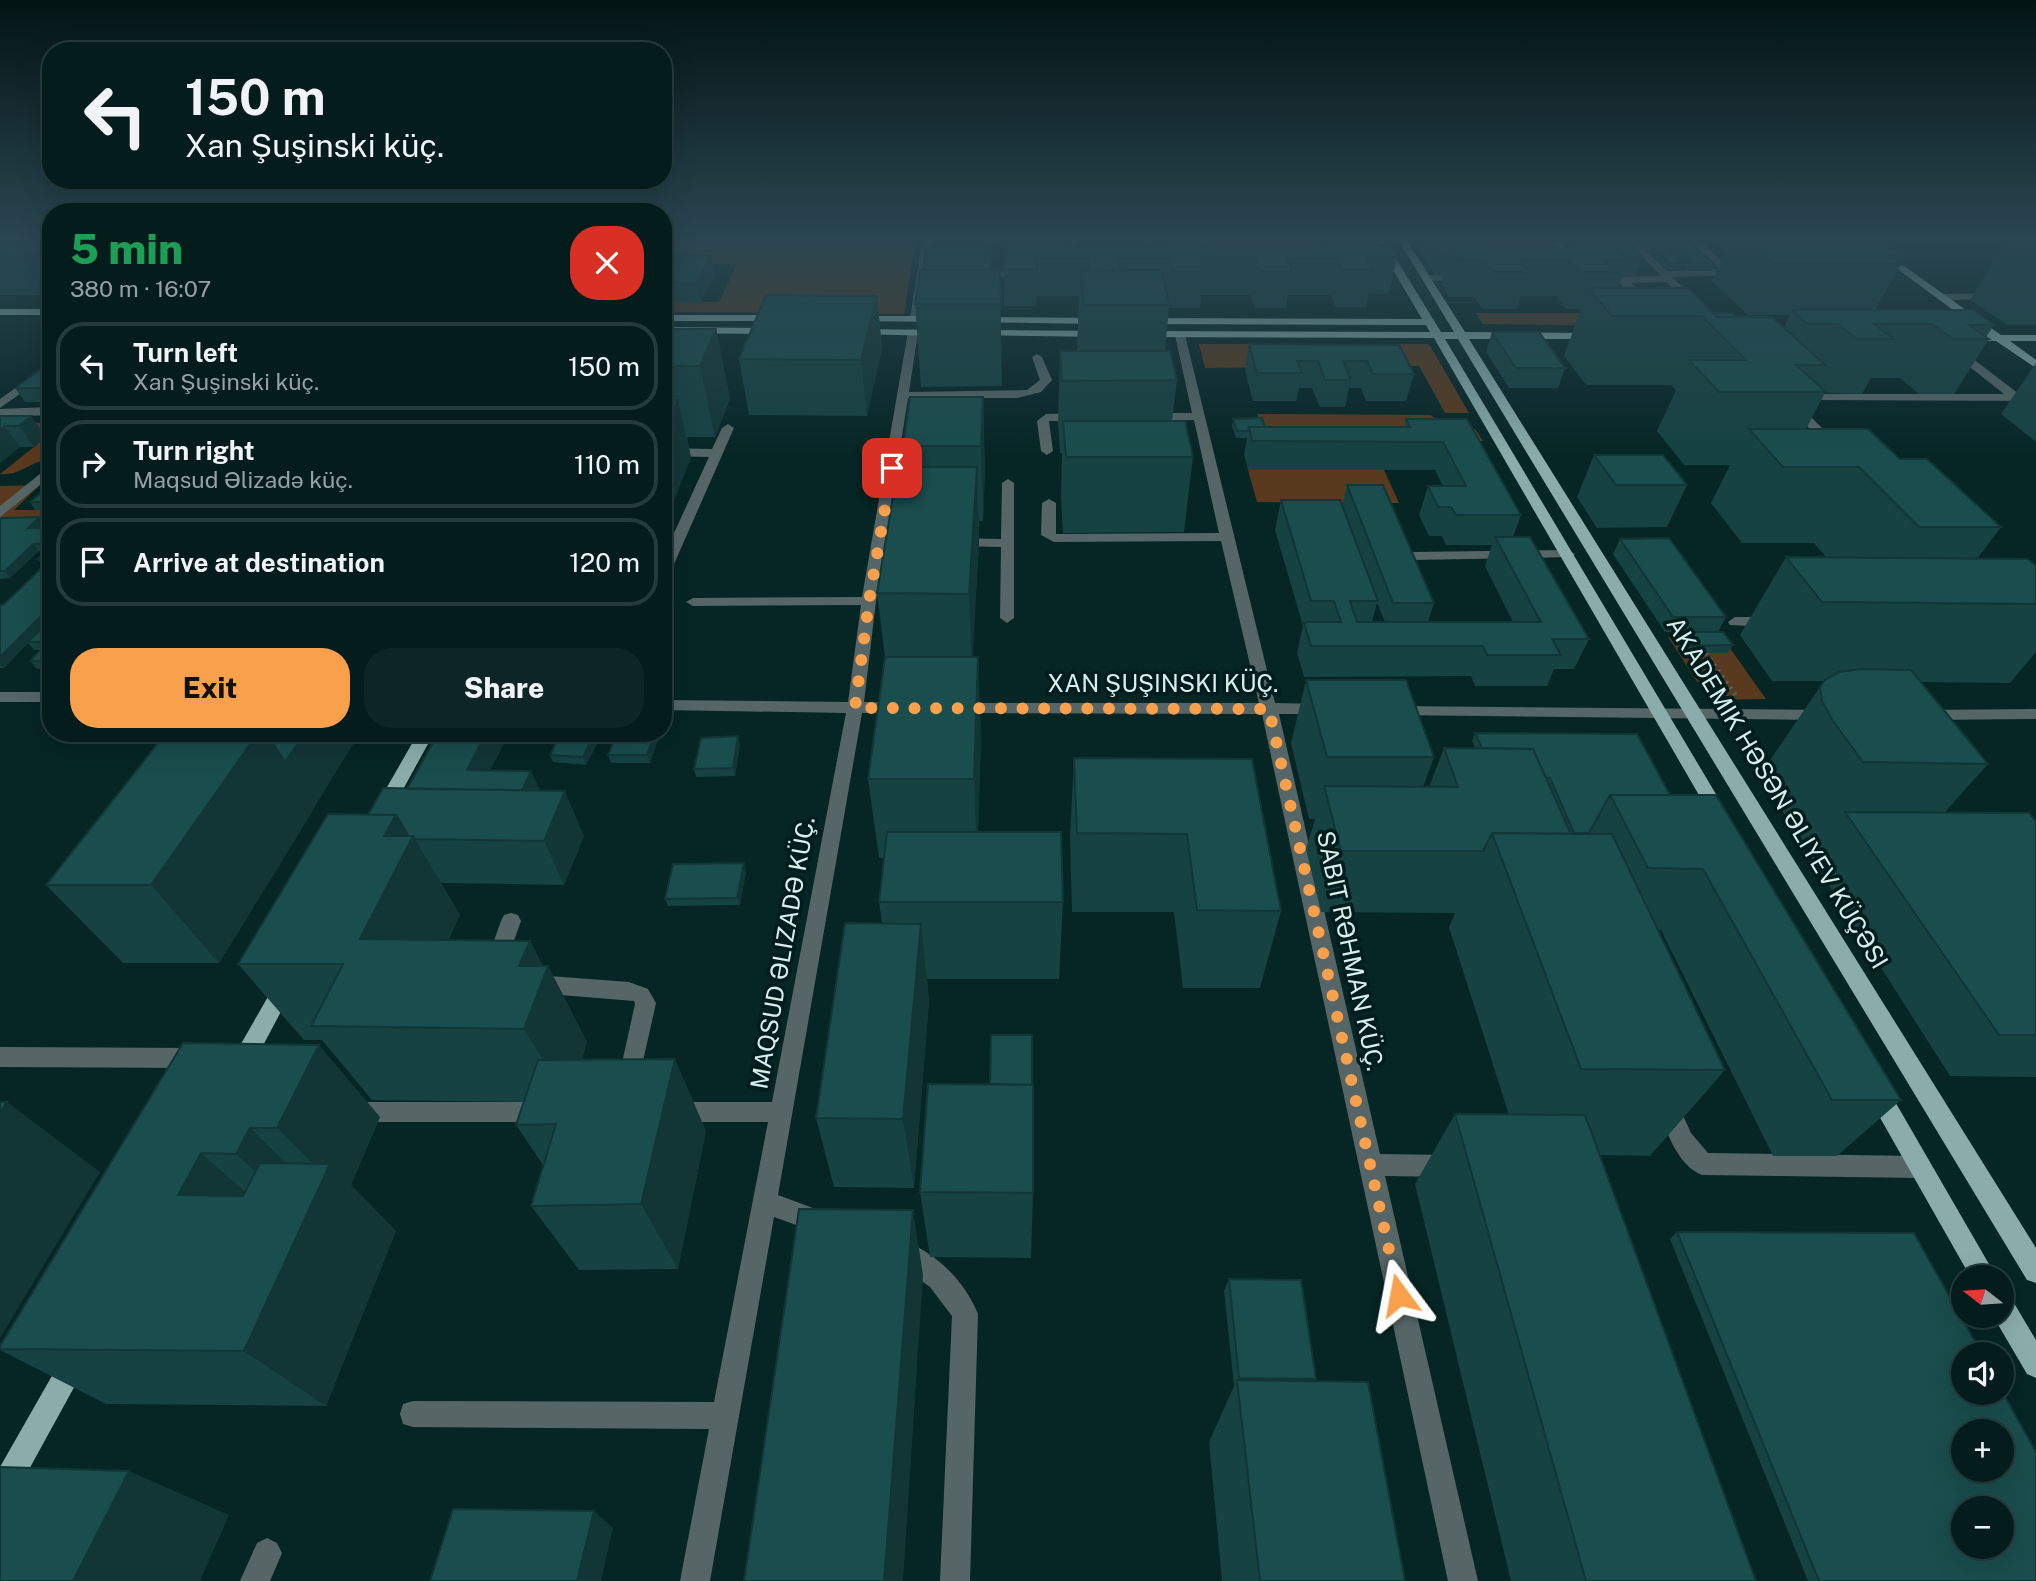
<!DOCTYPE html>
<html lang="en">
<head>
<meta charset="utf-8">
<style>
	body { margin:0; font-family:"Public Sans",sans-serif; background:#0d2525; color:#f1f3f6; height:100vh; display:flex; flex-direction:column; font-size:26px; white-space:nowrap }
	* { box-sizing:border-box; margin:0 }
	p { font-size:23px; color:#97a1a3 }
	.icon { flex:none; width:38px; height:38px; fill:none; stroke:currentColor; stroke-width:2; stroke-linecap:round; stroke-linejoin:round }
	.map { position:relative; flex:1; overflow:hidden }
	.panel { position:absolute; left:42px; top:203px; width:630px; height:539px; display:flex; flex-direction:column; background:#041c1c; border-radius:28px; box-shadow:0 7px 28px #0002,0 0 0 2px #253a3b }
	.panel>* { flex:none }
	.banner { position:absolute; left:42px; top:42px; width:630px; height:147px; border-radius:28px; box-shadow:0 7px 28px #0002,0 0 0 2px #253a3b; background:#041c1c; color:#f1f3f6; overflow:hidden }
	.needle { width:46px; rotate:287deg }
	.buttons { position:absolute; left:1951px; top:1265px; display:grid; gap:14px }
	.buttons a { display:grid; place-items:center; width:63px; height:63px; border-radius:50%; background:#041c1c; box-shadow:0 7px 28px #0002,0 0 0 2px #253a3b; font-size:35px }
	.pin { position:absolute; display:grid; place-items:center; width:60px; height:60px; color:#fff; margin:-30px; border-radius:14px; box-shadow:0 4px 10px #0006 }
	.me { position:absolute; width:77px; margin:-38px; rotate:347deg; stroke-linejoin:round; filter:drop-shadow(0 0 5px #0008) }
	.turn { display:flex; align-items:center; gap:24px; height:147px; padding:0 28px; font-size:32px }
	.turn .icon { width:91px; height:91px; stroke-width:2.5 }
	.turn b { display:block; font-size:49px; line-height:60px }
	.round { display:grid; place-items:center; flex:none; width:74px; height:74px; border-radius:28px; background:#0d2525 }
	.headline { display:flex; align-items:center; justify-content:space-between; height:119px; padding:0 28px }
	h1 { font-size:42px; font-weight:800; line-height:52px; color:#1e9e55 }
	.cta { display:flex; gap:14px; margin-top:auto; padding:14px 28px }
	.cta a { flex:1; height:80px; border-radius:28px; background:#f9a04c; color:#111; font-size:28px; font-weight:800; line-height:80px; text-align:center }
	.cta a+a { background:#0d2525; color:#f1f3f6 }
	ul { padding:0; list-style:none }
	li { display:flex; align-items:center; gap:21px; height:88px; margin:0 14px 10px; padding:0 14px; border:4px solid #253a3b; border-radius:28px }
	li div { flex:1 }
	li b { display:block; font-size:26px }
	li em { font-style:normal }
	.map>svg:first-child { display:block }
	.green { fill:#5a3a1e }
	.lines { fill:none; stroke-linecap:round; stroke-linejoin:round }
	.path { stroke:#506c6c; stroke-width:4.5; stroke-dasharray:2 5; stroke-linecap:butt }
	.minor { fill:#566666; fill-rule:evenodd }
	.major { fill:#8aadac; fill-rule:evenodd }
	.wall { fill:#164242; fill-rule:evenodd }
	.shaded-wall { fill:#123636 }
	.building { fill:#1a4d4d; stroke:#123636; stroke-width:2; fill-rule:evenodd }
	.route { stroke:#f9a04c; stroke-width:12; stroke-dasharray:0 21.6 }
	.labels { text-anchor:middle; stroke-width:7; stroke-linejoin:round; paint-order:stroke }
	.street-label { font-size:24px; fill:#d8eeed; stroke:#001c1c }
</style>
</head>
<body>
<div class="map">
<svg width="2036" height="1581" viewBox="0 0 2036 1581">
	<rect width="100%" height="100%" fill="#062525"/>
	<path class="green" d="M663,236H916L904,314L663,312V302H719L737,264L663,263Z
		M1209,236H1313L1324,260L1213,250Z
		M1476,236H1544L1564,258L1505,273Z
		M1476,313H1620L1632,326L1483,324Z
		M1199,344H1429L1469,413H1445L1419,366L1205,368Z
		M1257,414L1431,415L1447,429H1475L1483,441H1265Z
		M0,422L51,423V459C29,461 22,476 0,474L34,447Z
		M1248,470H1384L1399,503L1257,502Z
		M40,485L14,510H51V536L0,532V486Z
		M1668,637H1722L1766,699L1709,700Z"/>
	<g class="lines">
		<path class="path" d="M1706,653L1736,696"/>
		<path class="minor" d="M923,236H933L920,319L915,322L910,319Z
			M985,236H994L990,268L992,271L1028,273L1033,276L1031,278L986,276L980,268Z
			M1068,236H1077L1078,271L1070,269Z
			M1143,236H1152L1156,271L1148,269Z
			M1198,236H1207L1214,269L1206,267Z
			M1314,236H1323L1334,267L1326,265Z
			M1546,236H1555L1578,262V266H1572Z
			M1622,236H1631L1667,271L1721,269L1685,236H1695L1734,272L1729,275L1672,277L1699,303V307L1695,308L1666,282L1631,283L1651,303L1642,305L1619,283H1599L1594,280L1599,277L1661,276Z
			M51,247V253L0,259V253Z
			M1426,275L1464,276L1469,279L1464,282L1423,280V276Z
			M2036,293V299L1942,300L1937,297L1942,294Z
			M913,329L918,332L909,392L1027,390L1040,380L1032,357L1037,354L1042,357L1052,380L1041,392L1017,398H908L876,601L864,702L902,703L910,708L902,713H862L778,1195L829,1214L833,1222L829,1230L821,1234L774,1217L710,1581H680L709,1429L413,1427L403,1424L400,1414L403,1404L413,1401L714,1402L768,1122H676L668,1119L665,1112L668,1105L676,1102H772L846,713L663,710V700L848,702L861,605L693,606L686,602L693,598L862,597L908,332Z
			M1180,332L1185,335L1275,703L1322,704L1330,709L1322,714H1279L1380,1154L1447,1155L1455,1158L1459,1166L1455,1174L1447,1177L1385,1176L1478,1581H1448L1262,714L958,713L950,708L958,703H1259L1221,541L1054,542L1041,535L1042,503L1049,499L1056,503V534L1219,533L1194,420L1152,421L1146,417L1152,413H1192L1175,335Z
			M1953,352L1968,355L2019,394L2036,395V401L1817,400L1811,397L1817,394H2004L1961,360L1949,357L1948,355Z
			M51,363V372L0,408V399Z
			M1789,403H1797L1836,442V448H1828L1789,407Z
			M51,407V415L0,417V409Z
			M1046,414L1082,413L1088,417L1082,421H1049L1053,451L1047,455L1041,451L1037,421Z
			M728,424L734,428L674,564L672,567H663V557L709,457L663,456V448L712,449L722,428Z
			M51,465V476L0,517V506Z
			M1008,479L1014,483V618L1007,623L1000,618L1001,547L957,546L950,542L957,538L1001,539L1002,483Z
			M1568,550L1575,554L1573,557L1412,560L1405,556L1412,552Z
			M1735,617H1770L1777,622L1770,627L1730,625L1728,622Z
			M0,692H51V702H0Z
			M1396,706L1823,710L1831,715L1823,720L1390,715L1388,711L1390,707Z
			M2036,709V719L1924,720L1916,715L1924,710Z
			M511,913L518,915L521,921L506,963L503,969L496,971L489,969L486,963L501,921L504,915Z
			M536,975L629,982L648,989L656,1003L637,1088L629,1091L621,1088L618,1081L635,1004L634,1001L536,993L529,990L526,984L529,978Z
			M0,1047L195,1048L203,1051L206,1058L203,1065L195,1068L0,1067Z
			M1667,1095L1675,1098L1691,1133L1708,1153L1920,1156L1928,1159L1932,1167L1928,1175L1920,1178L1702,1175C1676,1165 1666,1128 1656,1105L1659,1098Z
			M354,1102H543L551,1105L554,1112L551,1119L543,1122H354L346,1119L343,1112L346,1105Z
			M903,1240C937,1254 964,1280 978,1314L970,1581H940L952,1316L930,1287L894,1261L891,1252L894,1243Z
			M267,1538L277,1543L282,1553L270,1581H240L257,1543Z"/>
		<path class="major" d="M1373,236H1382L1441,332H1454L1396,236H1404L1465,332L1594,333L1599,336L1594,339H1469L2036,1248V1283L2027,1280L1458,339H1445L1726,811L1729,816L1726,821H1714L1434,338L1143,337L1138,334L1143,331L1430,332L1426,325L1145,324L1140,321L1145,318L1422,319Z
			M1853,236H1862L2001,335H2036V341H2010L2036,360V368L1996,341L1961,340L1960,338L1965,335H1987Z
			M0,309H51V315H0Z
			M663,315H778L783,318L778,321H663Z
			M858,316H939L944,319L939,322L854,321V317Z
			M977,317L1100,318L1105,321L1100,324L973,322L972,320Z
			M663,327L772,328L777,331L772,334L663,333Z
			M859,329L940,330L945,333L940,336L855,334L854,332Z
			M978,330L1101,331L1106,334L1101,337L974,335V331Z
			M418,733H434L389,815H377L374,810Z
			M284,978L291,981L294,987L250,1070L242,1073L234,1070L231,1063L234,1056L277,981Z
			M1878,1083L1886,1086L1997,1278H1971L1870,1100L1867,1093L1870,1086Z
			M2002,1294L2011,1298L2036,1340V1378L2027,1374L1993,1316H2002Z
			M74,1349L83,1353L87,1362L83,1371L10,1504L0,1508V1467L65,1353Z"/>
	</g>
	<path class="wall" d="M0,236H10L6,246L51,262V291L45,295H0Z
		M1008,236H1065L1066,246H1162L1160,236H1198L1201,246H1333L1328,236H1373L1379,245L1397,258L1389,294H1369L1366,307H1336L1330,295H1288L1286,308H1255L1250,295H1201L1200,308H1170L1169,307L1165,351L1177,380L1172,421L1193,457L1184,532L1063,533L1061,496L1062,453H1060L1058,422L1060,351H1077L1079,296H1037L1036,306H1004V246H1008Z
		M1412,236H1481L1489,248H1573L1562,236H1622L1643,257L1636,276H1622L1618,288L1713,313L1737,317L1784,327L1790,315H1748L1712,281L1725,252L1707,236H1876L1906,256L1875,310L1994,325L1986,337L1989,339L1954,394H1919L1900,378H1871L1862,394L1825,393L1806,429L1900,459L2001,527L1977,559L2036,566V652L2010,683L1921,682L1988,764L1945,812L2036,821V1077L1950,1076L1810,856L1821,842H1802L1776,801L1767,781L1766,766L1824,681H1772L1740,635L1786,557H1826L1814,543H1742L1711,503L1730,465H1684L1657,431L1676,390L1671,385H1586L1564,356L1581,309H1566L1556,296H1521L1517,309H1483L1474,297H1449L1441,284L1443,275H1435Z
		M1633,236H1683L1714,264L1712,271H1689L1682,264L1680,269H1667Z
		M2009,236H2036V325H2007L1970,300Z
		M992,246V270H1000L1002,386L921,387L915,304L923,270Z
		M663,255L715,275L700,303L663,302Z
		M877,296L882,349L867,416L749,415L739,359Z
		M663,329H716L730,399L715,437H687L691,458L672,505H663Z
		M1492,332L1565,368L1558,388H1509L1486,352Z
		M1249,344L1399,345L1414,374L1406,401H1366L1361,388H1349L1345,407H1320L1312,388H1299L1296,401H1253L1245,371Z
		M51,362V402H25L15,388Z
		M2036,363V442L2001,414Z
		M983,397L985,470L983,521H979V543L972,657L981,737L978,832L1063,902L1059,979H927L929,1001L914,1188L834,1187L816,1118L882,923L879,902L884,858H879L868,779L885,658L877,593L904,467L903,446Z
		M0,416H31L46,437L34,447H20L0,463Z
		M1233,419L1265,427H1404L1406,419H1467L1521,515L1513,537L1589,639L1574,669H1554L1547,686H1475L1471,676L1304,677L1297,653L1303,626L1275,530L1281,500L1342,506L1347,485L1434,603L1428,622H1513L1485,566L1492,545H1446L1442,536H1429L1419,515L1428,486H1443L1435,470H1248L1244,455L1247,438H1236L1232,426ZM1377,603L1385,622H1372Z
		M1594,455L1687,485L1667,527L1597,528L1577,497Z
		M51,484V510H35L30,502Z
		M40,517L45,525L42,528H51V668L37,669L30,661L40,650H34L28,643L4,668H0V605H3L44,566L38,559L46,551H39L10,578L0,579V520Z
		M1620,539L1726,617L1718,632L1733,645L1728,653H1684L1675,640L1679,632H1665L1613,554Z
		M1306,680L1434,757L1423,787H1429L1444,748H1475L1472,741L1475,733L1670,795L1901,1100L1837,1156H1773L1661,930H1658L1725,1070L1650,1156L1599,1155L1756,1581H1511L1415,1184L1455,1114L1509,1115L1449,927L1455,913L1321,912L1306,849L1315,819H1309L1291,743Z
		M438,733H501L505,741L490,770L540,791L584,836L564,885L441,883L460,915L448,940L530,941L543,966H548L587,1042L582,1059L706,1131L678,1269L579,1270L531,1206L543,1165L516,1125L524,1102L372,1100L322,1040H304L238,964L368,815L407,789Z
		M659,737L650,763H611L608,755Z
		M600,738L586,765L553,762L550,755Z
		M740,744L735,776L696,777L694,769Z
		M1074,758L1252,759L1281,911L1260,988H1183L1174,912H1072L1070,837Z
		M315,807L219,963H123L46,885Z
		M746,871L740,905L668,906L665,899Z
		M183,1043L380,1117L351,1185L396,1231L326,1406L106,1404L0,1350V1346Z
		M920,1192L1033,1193L1031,1258L930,1257Z
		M1677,1232L2036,1581H1808L1670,1239Z
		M1229,1279L1316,1379L1315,1381L1405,1581H1222L1209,1442L1234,1386L1224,1291Z"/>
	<path class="shaded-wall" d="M0,236H10L4,251L0,252Z
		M17,236H51V242L24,246Z
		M42,247L51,262V291L45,295L22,258Z
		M711,256L715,275L700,303L696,283Z
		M877,296L882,349L867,416L861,360Z
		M716,329L730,399L715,437L700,366Z
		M983,397L985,470L983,521L981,446Z
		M678,400L691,458L672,505L663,469V433Z
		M31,416L46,437L34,447L19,426Z
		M5,426L20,447L0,463V429Z
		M977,467L979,543L972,672L969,594Z
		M40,517L45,525L34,536L28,528Z
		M33,544L39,551L10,578L5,571Z
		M51,606V619L4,668L0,664V657Z
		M978,657L981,737L977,858L974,779Z
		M258,733H360L219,963L151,885Z
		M486,733H501L505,741L479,793L467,770Z
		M595,733H598L600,738L586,765L583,757Z
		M655,733H658L659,737L650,763L647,755Z
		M738,736L740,744L735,776L733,768Z
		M531,771L542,794L513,811Z
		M565,791L584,836L564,885L544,841Z
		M396,815L413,836L460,915L415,1016L360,939L384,836Z
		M744,863L746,871L740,905L737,898Z
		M921,924L929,1001L914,1188L903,1119Z
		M530,941L546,972L548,966L587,1042L568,1102L524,1029L519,966Z
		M319,1045L380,1117L351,1185L396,1231L326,1406L244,1351L306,1218L236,1154L250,1128L317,1193L325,1176L277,1128Z
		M675,1059L706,1131L678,1269L641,1204Z
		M7,1102L100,1172L0,1338V1113Z
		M201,1153L278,1221L178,1195Z
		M913,1210L923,1275L903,1581H884Z
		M129,1471L229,1515L200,1581H73Z
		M594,1511L613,1528L601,1581H577Z"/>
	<path class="building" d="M1008,236H1065L1066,246H1037V238H1008Z
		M1165,236H1198L1201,246H1167Z
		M1340,236H1373L1379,245H1345Z
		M1427,236H1481L1489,248H1450L1448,256H1440Z
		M1584,236H1622L1643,257H1626L1617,248H1595Z
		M1642,236H1654L1683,263H1670Z
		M1661,236H1683L1714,264H1692Z
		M1739,236H1876L1906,256H1890L1901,264L1772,263Z
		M1390,245L1397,258H1367L1374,270H1343L1337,259H1287L1292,271H1260L1255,258H1200L1204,271H1173L1170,259H1117L1119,270H1090L1088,259H1036L1037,269H1004V246Z
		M0,246L42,247L22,258H0Z
		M992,246L991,269L923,270L926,247Z
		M1450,248H1617L1628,260H1603L1614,272H1579L1568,260H1519L1529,272H1494L1485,260H1459Z
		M663,255L711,256L696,283H663Z
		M920,270H1000L1001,304H915Z
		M1161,270L1170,305H1084L1080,271Z
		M1588,288H1688L1717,317H1772L1825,365H1796L1826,392H1719L1689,360H1746L1702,316H1612Z
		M766,295L877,296L861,360L739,359Z
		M1792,310H1973L1994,325H1969L1989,339H1953L1932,324H1874L1893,339H1857L1838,324H1807Z
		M1713,313H1733L1737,317H1717Z
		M663,329H716L700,366H663Z
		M1492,332H1539L1565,368H1516Z
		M1249,344L1399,345L1414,374H1373L1367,361H1343L1351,380H1325L1318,361H1297L1302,373H1257Z
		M1060,351H1170L1177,380L1062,381Z
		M51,362V386L47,388H15Z
		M910,397H983L981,446H903Z
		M663,400H678L663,433Z
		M0,416H31L19,426H5L0,429Z
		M1262,418L1265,427H1249L1248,431H1237L1233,419Z
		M1406,419H1467L1521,515H1456L1451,507H1438L1428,486H1466L1443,442L1252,441L1249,427H1410Z
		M1063,421H1185L1193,457H1066Z
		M1749,429H1868L1900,459H1927L2001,527H1919L1859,467H1783Z
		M1594,455H1663L1687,485H1616Z
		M898,467H977L969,594L877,593Z
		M51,484V502H30Z
		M1347,485H1383L1434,603H1393Z
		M1281,500H1340L1378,601H1350L1357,622H1541L1495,537H1530L1589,639H1552L1561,655H1487L1483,646H1311L1304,622H1341L1334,601H1311Z
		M40,517L28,528H51V543L33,544L5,571H0V520L2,518Z
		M1669,538L1726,617H1673L1620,539Z
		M49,548H51V559H38Z
		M1786,557L2028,559L2036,566V604L1822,602Z
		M51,559V606L0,657V605H3Z
		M51,619V661H30L48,642H28Z
		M1679,632H1723L1733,645L1688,646Z
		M885,657H978L974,779H868Z
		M1861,669L1911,670L1988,764L1863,762L1833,721L1822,701L1820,687L1826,679L1839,672Z
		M1306,680H1406L1434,757H1327Z
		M166,733H258L151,885H46Z
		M266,733H305L285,762Z
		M438,733H486L467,770L531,771L522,790L407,789Z
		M561,733H595L583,757L550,755Z
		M617,733H655L647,755H608Z
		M1475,733L1637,734L1670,795H1610L1589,833H1574L1550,778H1546L1533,749L1482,748Z
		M738,736L733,768L694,769L701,738Z
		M1444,748L1533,749L1571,834L1492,833L1483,851H1341L1324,786L1458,787Z
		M1074,758L1252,759L1281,911L1197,910L1187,834L1077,833Z
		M383,788L565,791L544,841L415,839L413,836H409L396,815H368Z
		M1610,795H1716L1901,1100H1832L1703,869L1648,868Z
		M1845,812L2029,813L2036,821V1035H1999Z
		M328,814L396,815L384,836H413L360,939L530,941L519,966H548L524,1029L311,1026L343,964H238Z
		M887,832H1061L1063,902H879Z
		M1492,833L1612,834L1725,1070L1581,1069Z
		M744,863L737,898L665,899L673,864Z
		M845,923L921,924L903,1119L816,1118Z
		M991,1035H1032V1085L990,1084Z
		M183,1043L319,1045L277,1128H250L236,1154L201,1153L178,1195L243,1196L260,1163L330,1164L244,1351L0,1349V1346Z
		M675,1059L641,1204L531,1206L556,1124L516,1125L538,1060Z
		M928,1084L1033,1085V1193L920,1192Z
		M0,1102H7L0,1113Z
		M1455,1114L1585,1115L1756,1581H1586Z
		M799,1209L913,1210L884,1581H744Z
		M1677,1232L1914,1233L1982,1354H1964V1393H2002V1391L2036,1452V1581H1819ZM1964,1432H2002V1470H1964ZM1964,1508H2002V1547H1964Z
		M1229,1279L1301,1280L1316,1379L1239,1378Z
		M1237,1380L1368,1382L1405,1581H1260Z
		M0,1467L129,1471L73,1581H0Z
		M453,1509L594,1511L577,1581H430Z"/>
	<linearGradient id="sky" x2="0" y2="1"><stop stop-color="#031414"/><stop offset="0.52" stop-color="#2a4651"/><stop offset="1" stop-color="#2a4651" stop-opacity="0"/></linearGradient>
	<rect width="2036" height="457" fill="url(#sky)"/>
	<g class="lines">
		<path class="route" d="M892,468L869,601L855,708L1269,709L1399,1295"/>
	</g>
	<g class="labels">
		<g class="street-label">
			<text x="1163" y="692">XAN ŞUŞINSKI KÜÇ.</text>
			<text transform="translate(1777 793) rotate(59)" y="8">AKADEMIK HƏSƏN ƏLIYEV KÜÇƏSI</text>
			<text transform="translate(1350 951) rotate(78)" y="8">SABIT RƏHMAN KÜÇ.</text>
			<text transform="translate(783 953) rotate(-80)" y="8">MAQSUD ƏLIZADƏ KÜÇ.</text>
		</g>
	</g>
</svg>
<div class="buttons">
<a><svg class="needle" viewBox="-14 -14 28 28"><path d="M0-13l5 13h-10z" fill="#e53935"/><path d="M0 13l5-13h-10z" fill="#97a1a3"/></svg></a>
<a><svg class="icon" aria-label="sound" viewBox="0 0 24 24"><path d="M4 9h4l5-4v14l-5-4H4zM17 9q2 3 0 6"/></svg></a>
<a>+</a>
<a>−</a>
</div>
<div class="pin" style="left:892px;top:468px;background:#d93025"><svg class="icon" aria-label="arrive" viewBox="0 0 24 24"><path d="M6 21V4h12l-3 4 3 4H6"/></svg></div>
<svg class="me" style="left:1399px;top:1295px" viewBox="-20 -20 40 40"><path d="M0-17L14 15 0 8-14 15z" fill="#f9a04c" stroke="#fff" stroke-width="4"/></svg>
<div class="banner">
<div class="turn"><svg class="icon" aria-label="left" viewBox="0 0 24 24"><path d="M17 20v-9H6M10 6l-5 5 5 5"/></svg><div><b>150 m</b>Xan Şuşinski küç.</div></div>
</div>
<section class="panel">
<div class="headline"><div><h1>5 min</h1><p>380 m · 16:07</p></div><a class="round" style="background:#d93025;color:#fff"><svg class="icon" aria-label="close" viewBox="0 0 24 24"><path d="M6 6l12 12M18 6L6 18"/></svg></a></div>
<ul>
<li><svg class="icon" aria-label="left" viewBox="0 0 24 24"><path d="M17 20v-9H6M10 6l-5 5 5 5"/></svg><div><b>Turn left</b><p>Xan Şuşinski küç.</p></div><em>150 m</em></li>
<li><svg class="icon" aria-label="right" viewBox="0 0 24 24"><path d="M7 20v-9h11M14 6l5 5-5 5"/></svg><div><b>Turn right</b><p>Maqsud Əlizadə küç.</p></div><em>110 m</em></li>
<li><svg class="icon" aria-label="arrive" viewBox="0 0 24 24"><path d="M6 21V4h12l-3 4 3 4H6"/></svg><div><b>Arrive at destination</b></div><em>120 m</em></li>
</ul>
<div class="cta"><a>Exit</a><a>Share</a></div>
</section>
</div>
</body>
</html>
